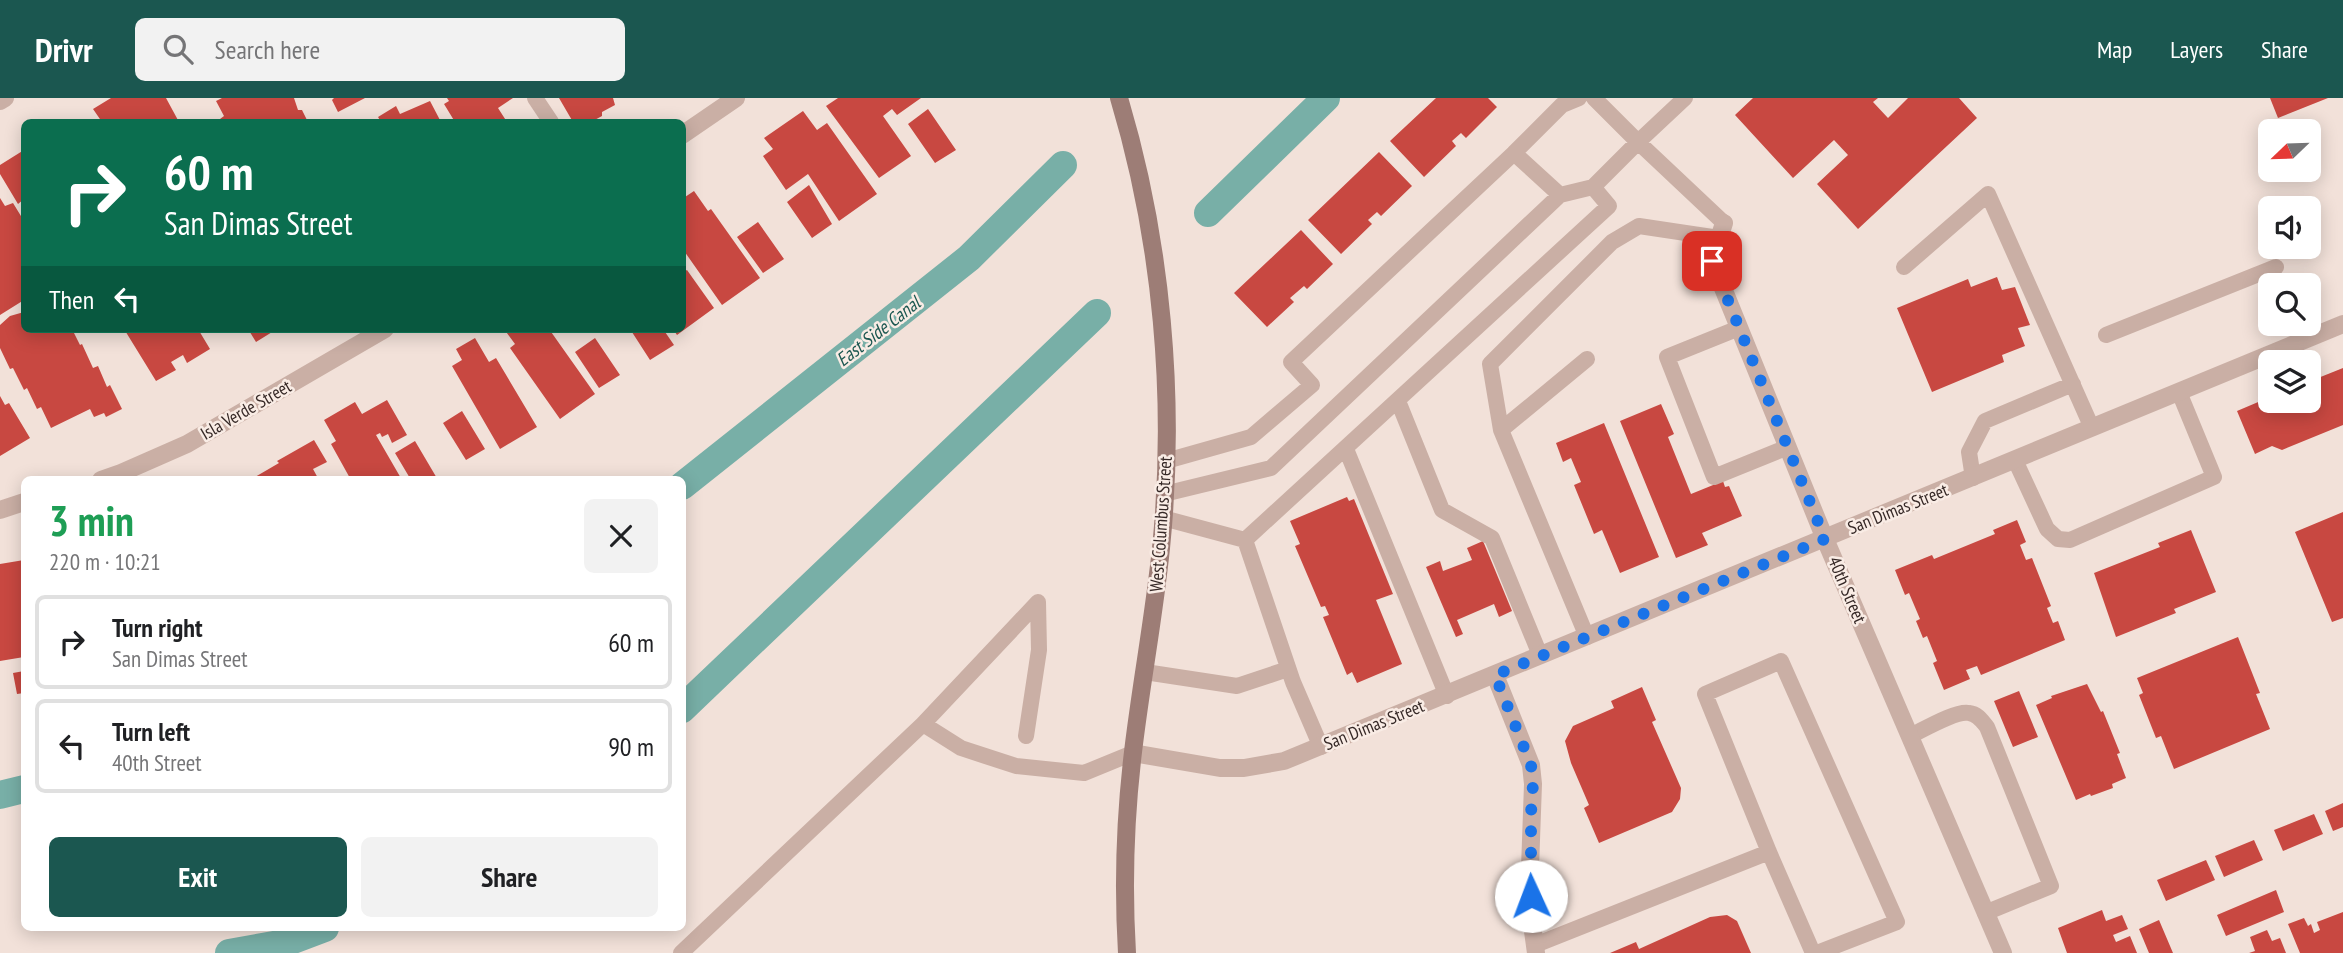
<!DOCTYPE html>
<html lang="en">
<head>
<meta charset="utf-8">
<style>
	body { margin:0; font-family:"PT Sans Narrow",sans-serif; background:#f2f2f2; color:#202124; height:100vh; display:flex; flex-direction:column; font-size:26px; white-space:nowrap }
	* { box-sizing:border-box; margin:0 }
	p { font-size:23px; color:#757577 }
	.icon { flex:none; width:38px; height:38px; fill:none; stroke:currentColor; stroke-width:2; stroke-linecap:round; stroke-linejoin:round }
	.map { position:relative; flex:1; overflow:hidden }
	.panel { position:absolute; left:21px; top:378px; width:665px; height:455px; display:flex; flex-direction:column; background:#fff; border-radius:10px; box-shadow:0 4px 18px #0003 }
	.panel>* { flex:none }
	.banner { position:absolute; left:21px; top:21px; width:665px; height:214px; border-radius:10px; box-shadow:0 4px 18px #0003; background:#0b6e4f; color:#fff; overflow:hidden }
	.needle { width:46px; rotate:247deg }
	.controls { position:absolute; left:2258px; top:21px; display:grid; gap:14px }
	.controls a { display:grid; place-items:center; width:63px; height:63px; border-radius:10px; background:#fff; box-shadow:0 4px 18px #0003; font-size:35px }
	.pin { position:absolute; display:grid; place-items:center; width:60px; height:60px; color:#fff; margin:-30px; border-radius:14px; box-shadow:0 4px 10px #0006 }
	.me { position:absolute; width:77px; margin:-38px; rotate:358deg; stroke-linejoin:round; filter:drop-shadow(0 0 5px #0008) }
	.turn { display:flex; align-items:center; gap:24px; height:147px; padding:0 28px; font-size:32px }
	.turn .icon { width:91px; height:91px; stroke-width:2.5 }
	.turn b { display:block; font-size:49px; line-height:60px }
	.then { display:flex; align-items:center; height:66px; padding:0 28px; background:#0003; gap:14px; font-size:26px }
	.round { display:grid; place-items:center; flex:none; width:74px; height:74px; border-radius:10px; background:#f2f2f2 }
	.summary { display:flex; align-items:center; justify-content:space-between; height:119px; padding:0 28px }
	h1 { font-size:42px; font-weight:800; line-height:52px; color:#1e9e55 }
	.primary-button { display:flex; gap:14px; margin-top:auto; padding:14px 28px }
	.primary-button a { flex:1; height:80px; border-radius:10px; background:#1b5750; color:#fff; font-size:28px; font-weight:800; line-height:80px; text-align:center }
	.primary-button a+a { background:#f2f2f2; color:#202124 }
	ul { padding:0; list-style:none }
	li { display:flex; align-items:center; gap:21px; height:94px; margin:0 14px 10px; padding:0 14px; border:4px solid #e0e0e0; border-radius:10px }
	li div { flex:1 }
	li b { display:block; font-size:26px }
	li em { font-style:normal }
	header { display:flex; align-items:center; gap:42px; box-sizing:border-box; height:98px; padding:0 35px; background:#1b5750; color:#fff }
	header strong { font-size:33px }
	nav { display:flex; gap:38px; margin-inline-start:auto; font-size:24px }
	.search { width:490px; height:63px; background:#f2f2f2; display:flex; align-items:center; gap:18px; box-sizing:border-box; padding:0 24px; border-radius:10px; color:#757577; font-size:26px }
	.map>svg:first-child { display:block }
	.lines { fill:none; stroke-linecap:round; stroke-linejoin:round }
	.canal { stroke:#78afa7; stroke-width:28 }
	.building { fill:#c84841 }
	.service { stroke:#caafa5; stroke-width:16 }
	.minor { stroke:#caafa5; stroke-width:18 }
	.tertiary { stroke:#caafa5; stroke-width:18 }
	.secondary { stroke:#9d7d76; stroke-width:18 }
	.route { stroke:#1a73e8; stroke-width:12; stroke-dasharray:0 21.6 }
	.labels { text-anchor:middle; stroke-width:5; stroke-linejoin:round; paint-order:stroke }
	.street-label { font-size:18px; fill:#352826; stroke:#f9ece5 }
	.water-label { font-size:19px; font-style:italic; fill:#1b5750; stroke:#f9ece5 }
</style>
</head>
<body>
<header>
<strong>Drivr</strong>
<div class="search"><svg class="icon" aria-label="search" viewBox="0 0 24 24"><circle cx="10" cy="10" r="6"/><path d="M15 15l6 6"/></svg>Search here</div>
<nav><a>Map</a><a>Layers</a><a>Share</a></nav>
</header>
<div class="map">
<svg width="2343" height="855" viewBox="0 0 2343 855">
	<rect width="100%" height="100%" fill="#f2e1d9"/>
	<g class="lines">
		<path class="canal" d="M1208,115L1326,0
			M682,388L969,160L1063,67
			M682,611L1097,215
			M0,697L24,691
			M229,855L285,845L325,830"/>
	</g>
	<path class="building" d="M111,0H166L179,24H102L93,11Z
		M222,0H294L298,12H302L308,24H222L220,21L224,18L216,3Z
		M334,0H365L338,14L332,2Z
		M447,0H513L498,10L507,24H455L444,6L449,3Z
		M559,0H613L615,7L602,14V18L591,24H573Z
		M838,0H921L897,17L892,11L883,18L911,58L879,80L826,8Z
		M1436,0H1488L1497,9L1466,40L1461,35L1452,43L1456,48L1424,79L1390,43Z
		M1753,0H1878L1873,4L1888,20L1908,0H1959L1977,20L1858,131L1817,86L1848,57L1834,42L1793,80L1735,17Z
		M2270,0H2328L2278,20Z
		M430,3L441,24H381L378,19L396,8L400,16Z
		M928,11L956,52L935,65L908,26Z
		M803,13L817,32L827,25L877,96L839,123L808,76L786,92L763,58L773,51L764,40Z
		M24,52V101L18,106L0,76V67Z
		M1379,54L1412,88L1381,118L1377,114L1368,122L1372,126L1341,156L1308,122Z
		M809,87L832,126L812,140L787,104Z
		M694,93L708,113L711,111L760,180L722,207L682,150V101Z
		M0,100L5,108L13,105L24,123L22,126L24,131V202L0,217Z
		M758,124L784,161L763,175L737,139Z
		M1301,132L1333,166L1307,191L1304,188L1290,200L1294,204L1267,229L1234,195Z
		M682,170L685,173L687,172L714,210L677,237L673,231H682Z
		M1997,179L2002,192L2015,189L2030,227L2018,230L2025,248L2002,257L2004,264L1932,294L1897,210L1968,181L1971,189Z
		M24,214V231H72L80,247L82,246L93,270L98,268L107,289L110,287L122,311L106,319L104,315L94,319L90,311L51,330L41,309L37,311L27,290L24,292L13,270L10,271L0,250V227L10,218Z
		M124,231H198L210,251L187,265L183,257L171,264L176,272L156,283Z
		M248,231H277L256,244Z
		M504,231H549L595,296L560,321L510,250L515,246Z
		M630,231H663L674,247L650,262Z
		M475,240L489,264L496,260L537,329L500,351L452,268L462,262L456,251Z
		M595,240L620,277L599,290L575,254Z
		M2343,270V327L2282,352L2272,348L2255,356L2237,313L2270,299V303H2308V284Z
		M0,298L5,307L9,305L30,340L0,358Z
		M387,302L407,337L392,345L388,336L382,339L380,335L376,337L402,382H351L331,346L336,343L324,322L355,304L362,316Z
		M1661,306L1674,336L1668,339L1691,396L1723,383L1725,389L1729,388L1742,418L1702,435L1708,447L1676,460L1620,323Z
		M462,313L485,351L466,362L443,325Z
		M1604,325L1659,459L1620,475L1602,432L1594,436L1574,387L1581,384L1571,360L1563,364L1556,345Z
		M314,342L327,364L313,371L319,382H257L255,379L279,365L277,363Z
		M415,343L438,382H411L395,355Z
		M1347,399L1349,403L1354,401L1393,496L1376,502L1402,566L1357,585L1352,574L1347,577L1323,519L1329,517L1325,508L1321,509L1295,448L1300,446L1290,423Z
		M2343,414V520L2332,524L2295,434Z
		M2017,422L2026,444L2020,447L2026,462L2032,460L2051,508L2047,510L2053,525L2058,523L2065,542L1981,577L1977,568L1966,572L1970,581L1944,592L1933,565L1937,563L1927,538L1923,540L1916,523L1920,521L1909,495L1905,497L1895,472L1932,457L1934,461L1995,436L1993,432Z
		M2191,432L2216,494L2174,511L2176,515L2116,539L2094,475L2160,449L2158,445Z
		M1483,443L1512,513L1499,519L1494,506L1457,522L1463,536L1456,539L1426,469L1440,463L1443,473L1472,462L1467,450Z
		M24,462V559L0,563V466Z
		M2238,539L2260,595L2256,596L2270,631L2174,671L2161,638L2156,640L2139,597L2143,595L2137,580Z
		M24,573V595L17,596L13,575Z
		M2087,586L2101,614L2103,613L2120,655L2117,656L2126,680L2112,686L2113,690L2091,698L2090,696L2076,702L2036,607L2052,600L2051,598Z
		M1642,589L1656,622L1652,624L1681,690L1680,701L1672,714L1599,745L1584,710L1589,707L1571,665L1565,643L1573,628L1614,610L1611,603Z
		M2019,593L2038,639L2013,649L1994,603Z
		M2343,705V729L2333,733L2325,713Z
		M2314,716L2323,736L2283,753L2274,732Z
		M2254,742L2263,762L2224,779L2215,758Z
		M2206,762L2215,782L2166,803L2157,782Z
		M2276,792L2284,814L2226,838L2217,817Z
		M2102,812L2106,823L2122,817L2128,831L2113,837L2116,844L2130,838L2137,855H2067L2058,830Z
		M2343,814V855H2300L2288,826L2304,820L2308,828L2311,826L2314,835L2320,832L2317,824Z
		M1727,817L1737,823L1751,855H1610L1636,844L1639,851L1710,819Z
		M2159,822L2173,855H2149L2139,831Z
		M2267,832L2272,843L2280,840L2286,855H2249L2255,853L2250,839Z"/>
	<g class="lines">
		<path class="service" d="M535,0L551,24
			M1594,0L1638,44L1685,0
			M1514,55L1562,7L1579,0
			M1904,169L1988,96L2092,330
			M1739,230L1667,259L1714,379L1788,349
			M2106,237L2276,169
			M1398,303L1442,412L1492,440L1540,557
			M1501,332L1587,261
			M1346,351L1447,598
			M2015,362L2047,431L2058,441L2070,442L2214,379L2179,294
			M1166,363L1251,339L1312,287L1291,264L1514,55L1560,97
			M1973,380L1969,354L1985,323L2073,286
			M1164,396L1271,370L1560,97L1593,89
			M1163,420L1245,442
			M1587,539L1501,332L1490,266L1612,144L1639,128L1719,140
			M1145,574L1237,588L1288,571
			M923,626L1038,504L1039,552L1026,638
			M1910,638C1923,632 1956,612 1969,615C1978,616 1982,623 1987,629L2051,788L1985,815
			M1321,649L1293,584L1245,442L1609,108L1593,89L1638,44L1724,125
			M1535,847L1769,754
			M681,855L923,626L961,650L1016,668L1084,675L1133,655
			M1813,855L1769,754L1705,596L1781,563L1897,824L1817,855"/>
		<path class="minor" d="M0,3L5,0
			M682,37L736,0
			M1724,125L1712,163L1825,441L2003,855
			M101,382L121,375L187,346L385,231
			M0,412L24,404
			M1495,577L1531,667L1533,686L1530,770L1532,826L1536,855"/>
		<path class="tertiary" d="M1133,655L1220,670H1244L1284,663L2343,226"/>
		<path class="secondary" d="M1119,0C1162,143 1176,301 1161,450C1154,519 1141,586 1133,654C1125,721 1123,789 1127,855"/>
	</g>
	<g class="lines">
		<path class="route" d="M1531,798V715L1533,686L1531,667L1495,577L1825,441L1712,163"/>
	</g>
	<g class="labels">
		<g class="street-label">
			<text transform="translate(246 312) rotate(-30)" y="6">Isla Verde Street</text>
			<text transform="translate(1898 411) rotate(-22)" y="6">San Dimas Street</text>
			<text transform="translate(1161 426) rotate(-86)" y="6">West Columbus Street</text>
			<text transform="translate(1847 492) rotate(67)" y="6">40th Street</text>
			<text transform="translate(1374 627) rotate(-22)" y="6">San Dimas Street</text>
		</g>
		<g class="water-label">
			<text transform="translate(878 233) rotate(-38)" y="7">East Side Canal</text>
		</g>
	</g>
</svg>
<div class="controls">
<a><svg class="needle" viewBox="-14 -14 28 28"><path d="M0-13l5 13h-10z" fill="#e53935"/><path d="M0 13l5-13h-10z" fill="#757577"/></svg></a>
<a><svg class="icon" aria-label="sound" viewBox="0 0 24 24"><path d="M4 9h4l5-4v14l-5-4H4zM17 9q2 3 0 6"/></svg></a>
<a><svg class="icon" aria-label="search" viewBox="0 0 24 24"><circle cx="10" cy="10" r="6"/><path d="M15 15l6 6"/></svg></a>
<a><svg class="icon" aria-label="layers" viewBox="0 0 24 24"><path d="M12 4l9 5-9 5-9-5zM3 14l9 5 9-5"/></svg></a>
</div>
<div class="pin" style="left:1712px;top:163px;background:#d93025"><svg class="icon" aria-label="arrive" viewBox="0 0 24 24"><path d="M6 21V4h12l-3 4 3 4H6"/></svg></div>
<svg class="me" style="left:1531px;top:798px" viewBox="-20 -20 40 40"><circle r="19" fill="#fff"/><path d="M0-13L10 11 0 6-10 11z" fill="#1a73e8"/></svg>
<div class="banner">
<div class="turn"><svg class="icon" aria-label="right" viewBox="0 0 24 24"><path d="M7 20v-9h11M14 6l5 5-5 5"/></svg><div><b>60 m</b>San Dimas Street</div></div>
<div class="then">Then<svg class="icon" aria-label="left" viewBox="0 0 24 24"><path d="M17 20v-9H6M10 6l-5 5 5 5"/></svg></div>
</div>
<section class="panel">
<div class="summary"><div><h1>3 min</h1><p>220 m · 10:21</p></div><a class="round"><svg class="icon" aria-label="close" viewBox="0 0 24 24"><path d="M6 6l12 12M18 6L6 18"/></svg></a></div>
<ul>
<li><svg class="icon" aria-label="right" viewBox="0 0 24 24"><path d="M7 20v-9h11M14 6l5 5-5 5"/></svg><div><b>Turn right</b><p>San Dimas Street</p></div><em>60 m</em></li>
<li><svg class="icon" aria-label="left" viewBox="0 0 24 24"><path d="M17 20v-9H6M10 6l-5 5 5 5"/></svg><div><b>Turn left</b><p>40th Street</p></div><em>90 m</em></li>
</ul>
<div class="primary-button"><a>Exit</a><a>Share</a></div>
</section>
</div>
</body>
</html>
